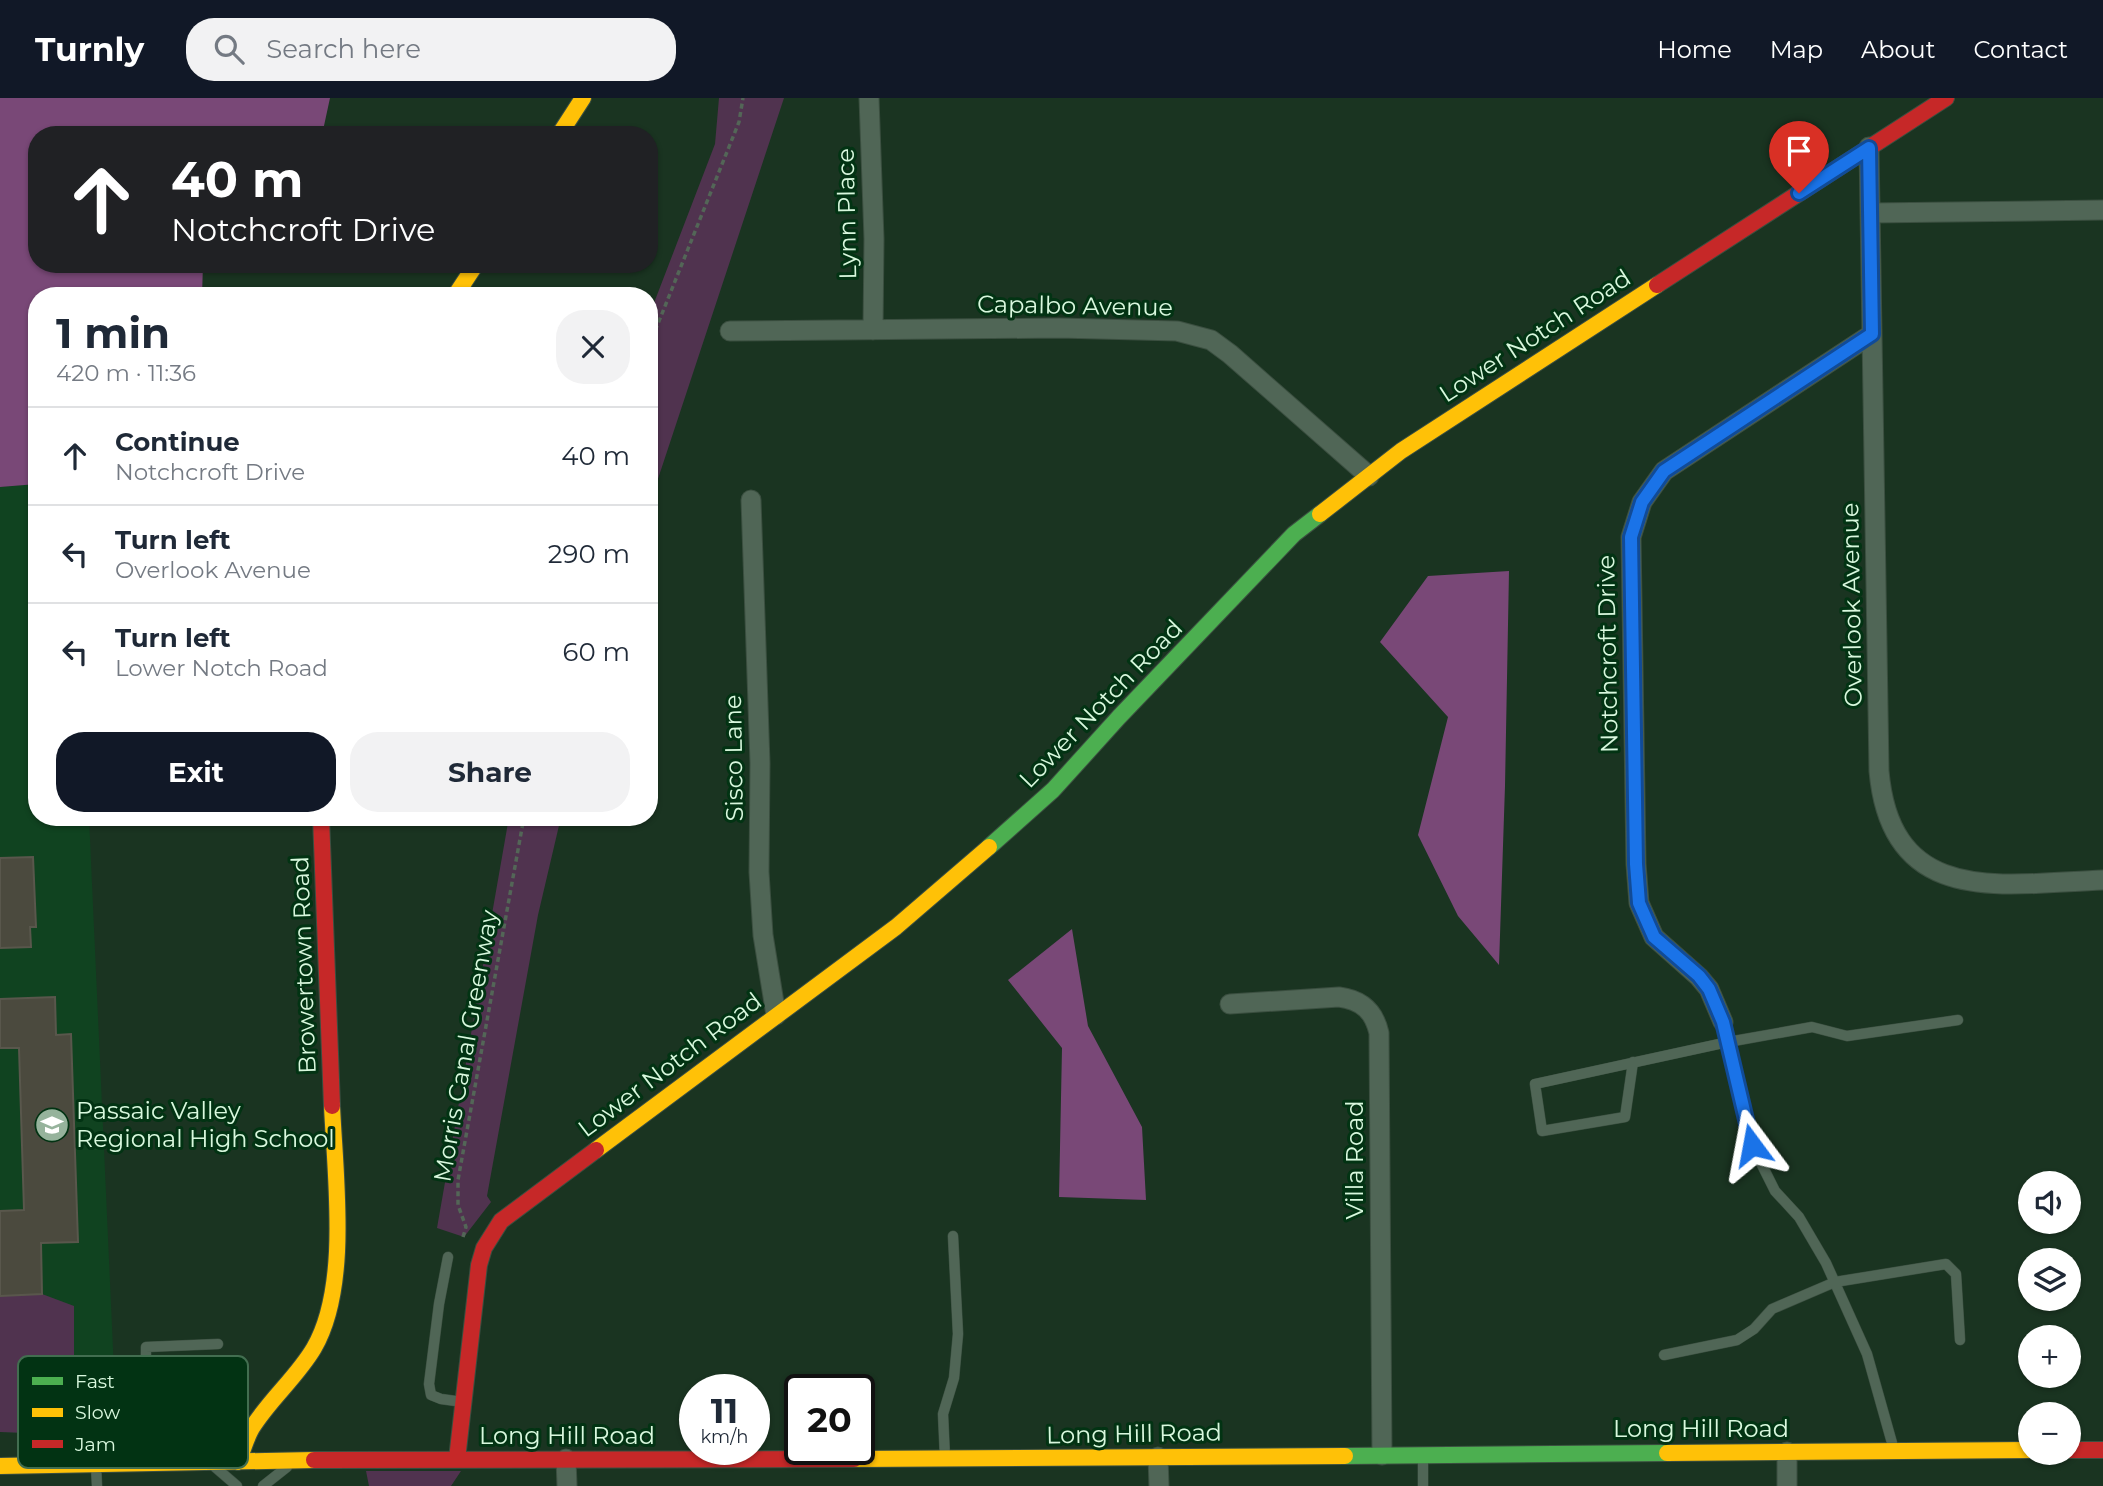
<!DOCTYPE html>
<html lang="en">
<head>
<meta charset="utf-8">
<style>
	body { margin:0; font-family:Montserrat,sans-serif; background:#f2f2f3; color:#1f2937; height:100vh; display:flex; flex-direction:column; font-size:26px; white-space:nowrap }
	* { box-sizing:border-box; margin:0 }
	p { font-size:23px; color:#747a83 }
	.icon { flex:none; width:38px; height:38px; fill:none; stroke:currentColor; stroke-width:2; stroke-linecap:round; stroke-linejoin:round }
	.map { position:relative; flex:1; overflow:hidden }
	.details { position:absolute; left:28px; top:189px; width:630px; height:539px; display:flex; flex-direction:column; background:#fff; border-radius:28px; box-shadow:0 2px 5px #0004 }
	.details>* { flex:none }
	.banner { position:absolute; left:28px; top:28px; width:630px; height:147px; border-radius:28px; box-shadow:0 2px 5px #0004; background:#202124; color:#fff; overflow:hidden }
	.tools { position:absolute; left:2018px; top:1073px; display:grid; gap:14px }
	.tools a { display:grid; place-items:center; width:63px; height:63px; border-radius:50%; background:#fff; box-shadow:0 2px 5px #0004; font-size:35px }
	.speed { position:absolute; left:679px; top:1276px; display:flex; gap:14px; font-size:35px; font-weight:700; text-align:center }
	.speed>* { display:grid; place-content:center; width:91px; height:91px; border-radius:50%; background:#fff; box-shadow:0 2px 5px #0004; line-height:1 }
	.speed small { font-size:18px; font-weight:400 }
	.speed .limit { border:4px solid #111; border-radius:10px; background:#fff; color:#111 }
	.pin { position:absolute; display:grid; place-items:center; width:60px; height:60px; color:#fff; margin:-72px -30px; border-radius:50% 50% 50% 0; rotate:-45deg; box-shadow:0 0 7px #0007 }
	.pin .icon { rotate:45deg }
	.me { position:absolute; width:77px; margin:-38px; rotate:347deg; stroke-linejoin:round; filter:drop-shadow(0 0 5px #0008) }
	.turn { display:flex; align-items:center; gap:24px; height:147px; padding:0 28px; font-size:32px }
	.turn .icon { width:91px; height:91px; stroke-width:2.5 }
	.turn b { display:block; font-size:49px; line-height:60px }
	.round { display:grid; place-items:center; flex:none; width:74px; height:74px; border-radius:28px; background:#f2f2f3 }
	.overview { display:flex; align-items:center; justify-content:space-between; height:119px; padding:0 28px }
	h1 { font-size:42px; font-weight:700; line-height:52px }
	.button { display:flex; gap:14px; margin-top:auto; padding:14px 28px }
	.button a { flex:1; height:80px; border-radius:28px; background:#111827; color:#fff; font-size:28px; font-weight:700; line-height:80px; text-align:center }
	.button a+a { background:#f2f2f3; color:#1f2937 }
	ul { padding:0; list-style:none }
	li { display:flex; align-items:center; gap:21px; height:98px; padding:0 28px; border-top:2px solid #e0e1e3 }
	li div { flex:1 }
	li b { display:block; font-size:26px }
	li em { font-style:normal }
	header { display:flex; align-items:center; gap:42px; box-sizing:border-box; height:98px; padding:0 35px; background:#111827; color:#fff }
	header strong { font-size:33px }
	nav { display:flex; gap:38px; margin-inline-start:auto; font-size:24px }
	.search { width:490px; height:63px; background:#f2f2f3; display:flex; align-items:center; gap:18px; box-sizing:border-box; padding:0 24px; border-radius:28px; color:#747a83; font-size:26px }
	.map>svg:first-child { display:block }
	.built { fill:#104320 }
	.green { fill:#50334f }
	.forest { fill:#794877 }
	.building { fill:#4b4a3e; stroke:#59574c; stroke-width:2 }
	.lines { fill:none; stroke-linecap:round; stroke-linejoin:round }
	.lane-casing { stroke:#3b4f40; stroke-width:11 }
	.street-casing { stroke:#3b4f40; stroke-width:21 }
	.fast-casing { stroke:#3b4f40; stroke-width:18 }
	.slow-casing { stroke:#3b4f40; stroke-width:18 }
	.jam-casing { stroke:#3b4f40; stroke-width:18 }
	.path { stroke:#536657; stroke-width:3.5; stroke-dasharray:5 3.5; stroke-linecap:butt }
	.lane { stroke:#506656; stroke-width:10 }
	.street { stroke:#506656; stroke-width:19 }
	.fast { stroke:#4caf50; stroke-width:16 }
	.slow { stroke:#ffc107; stroke-width:16 }
	.jam { stroke:#c62828; stroke-width:16 }
	.route-casing { stroke:#114b97; stroke-width:18 }
	.route { stroke:#1a73e8; stroke-width:12 }
	.labels { text-anchor:middle; stroke-width:6; stroke-linejoin:round; paint-order:stroke }
	.street-label { font-size:24px; fill:#d9f8de; stroke:#023313 }
	.poi-label { font-size:24px; fill:#d9f8de; stroke:#023313; text-anchor:start }
	.key { fill:#023313; stroke:#426e50; stroke-width:2 }
	.key-label { font-size:19px; fill:#d9f8de }
</style>
</head>
<body>
<header>
<strong>Turnly</strong>
<div class="search"><svg class="icon" aria-label="search" viewBox="0 0 24 24"><circle cx="10" cy="10" r="6"/><path d="M15 15l6 6"/></svg>Search here</div>
<nav><a>Home</a><a>Map</a><a>About</a><a>Contact</a></nav>
</header>
<div class="map">
<svg width="2103" height="1388" viewBox="0 0 2103 1388">
	<rect width="100%" height="100%" fill="#1a3421"/>
	<path class="built" d="M37,386V719H89L117,1339L0,1334V389Z"/>
	<path class="green" d="M719,0H784L649,408V218L715,46Z
		M509,719H561L538,817L487,1098L491,1104L464,1139L437,1130Z
		M42,1196L74,1208V1337L0,1334V1198Z
		M366,1373H461L451,1388H369Z"/>
	<path class="forest" d="M0,0H330L322,37H37V166H203L202,198H37V386L0,389Z
		M1509,473L1505,688L1499,867L1458,818L1418,737L1448,619L1380,544L1428,478Z
		M1072,831L1088,928L1142,1029L1146,1102L1059,1099L1062,950L1008,882Z"/>
	<path class="building" d="M33,759L36,829H30L31,849L0,850V760Z
		M55,899L56,937L71,936L78,1144L41,1145L42,1196L0,1198V1113L24,1112L19,950H0V901Z"/>
	<g class="lines">
		<g class="lane-casing">
			<path id="lane" d="M1723,924L1752,1047L1775,1093L1799,1119L1826,1165L1867,1256L1894,1352
				M1633,964L1625,1019L1542,1033L1535,986L1728,944L1812,929L1847,938L1958,922
				M448,1159L439,1206L429,1286L431,1297L441,1301L463,1304
				M1664,1257L1737,1242L1754,1231L1772,1211L1835,1184L1946,1166L1956,1176L1960,1242
				M1423,1357V1388
				M945,1360L943,1316L954,1280L958,1236L953,1138
				M145,1363L146,1249L218,1246
				M96,1368L97,1388
				M215,1369L237,1388
				M263,1388L287,1369"/>
		</g>
		<g class="street-casing">
			<path id="street" d="M869,0L874,141L873,232
				M1869,49L1879,673C1891,810 2002,786 2103,782
				M1870,115L2103,112
				M730,233L1059,230L1177,233L1211,242L1230,256L1369,378
				M751,402L760,665L759,774L763,837L776,917
				M1230,906L1339,899C1362,902 1374,913 1379,935L1382,1357
				M1723,924L1709,891L1699,879L1654,839L1639,805L1636,766L1631,439L1642,404L1664,373L1872,236
				M1787,1354V1388
				M1158,1359L1159,1388
				M566,1361L567,1388"/>
		</g>
		<g class="fast-casing">
			<path id="fast" d="M989,749L1053,692L1119,619L1294,436L1320,416
				M1345,1358L1667,1355"/>
		</g>
		<g class="slow-casing">
			<path id="slow" d="M559,37L583,0
				M455,198L476,166
				M1320,416L1401,353L1657,187
				M596,1052L896,829L989,749
				M1667,1355L2030,1352
				M854,1361L1345,1358
				M238,1364C243,1353 246,1340 252,1330C270,1301 297,1279 314,1250C350,1188 335,1078 332,1008
				M0,1368L314,1362"/>
		</g>
		<g class="jam-casing">
			<path id="jam" d="M1657,187L1946,0
				M321,719L332,1008
				M2068,1352H2103
				M457,1361L479,1167L484,1150L501,1123L596,1052
				M314,1362L854,1361"/>
		</g>
		<path class="path" d="M649,248L739,24L743,0
			M463,1139L466,1129L458,1107V1082L524,719"/>
		<use href="#lane" class="lane"/>
		<use href="#street" class="street"/>
		<use href="#fast" class="fast"/>
		<use href="#slow" class="slow"/>
		<use href="#jam" class="jam"/>
	</g>
	<g class="lines">
		<g class="route-casing">
			<path id="route" d="M1752,1047L1723,924L1709,891L1699,878L1654,839L1639,805L1636,766L1631,439L1642,404L1664,373L1872,236L1869,50L1799,95"/>
		</g>
		<use href="#route" class="route"/>
	</g>
	<defs>
		<g id="school-disc" transform="scale(1.75)"><circle r="9.5" fill="#96b39c" stroke="#023313"/><path d="M0-5L7-2L0 1L-7-2ZM-4 1L0 2.5L4 1V4Q0 6-4 4Z" fill="#fff"/></g>
	</defs>
	<g fill-rule="evenodd">
		<use href="#school-disc" x="52" y="1027"/>
	</g>
	<g class="labels">
		<g class="street-label">
			<text transform="translate(847 116) rotate(-91)" y="8">Lynn Place</text>
			<text transform="translate(1075 208) rotate(1)" y="8">Capalbo Avenue</text>
			<text transform="translate(1535 238) rotate(-33)" y="8">Lower Notch Road</text>
			<text transform="translate(1852 507) rotate(-91)" y="8">Overlook Avenue</text>
			<text transform="translate(1608 556) rotate(-91)" y="8">Notchcroft Drive</text>
			<text transform="translate(1101 606) rotate(-46)" y="8">Lower Notch Road</text>
			<text transform="translate(734 660) rotate(-91)" y="8">Sisco Lane</text>
			<text transform="translate(304 867) rotate(-92)" y="8">Browertown Road</text>
			<text transform="translate(466 948) rotate(-80)" y="8">Morris Canal Greenway</text>
			<text transform="translate(670 967) rotate(-37)" y="8">Lower Notch Road</text>
			<text transform="translate(1355 1062) rotate(-90)" y="8">Villa Road</text>
			<text x="1701" y="1339">Long Hill Road</text>
			<text transform="translate(1134 1336) rotate(-1)" y="8">Long Hill Road</text>
			<text x="567" y="1346">Long Hill Road</text>
		</g>
		<g class="poi-label">
			<text x="76" y="1021">Passaic Valley<tspan x="76" dy="28">Regional High School</tspan></text>
		</g>
	</g>
	<rect x="18" y="1258" width="230" height="112" rx="10" class="key"/>
	<rect x="32" y="1279" width="31" height="8" fill="#4caf50"/>
	<rect x="32" y="1310" width="31" height="9" fill="#ffc107"/>
	<rect x="32" y="1342" width="31" height="8" fill="#c62828"/>
	<g class="key-label">
		<text x="75" y="1290">Fast</text>
		<text x="75" y="1321">Slow</text>
		<text x="75" y="1353">Jam</text>
	</g>
</svg>
<div class="tools">
<a><svg class="icon" aria-label="sound" viewBox="0 0 24 24"><path d="M4 9h4l5-4v14l-5-4H4zM17 9q2 3 0 6"/></svg></a>
<a><svg class="icon" aria-label="layers" viewBox="0 0 24 24"><path d="M12 4l9 5-9 5-9-5zM3 14l9 5 9-5"/></svg></a>
<a>+</a>
<a>−</a>
</div>
<div class="speed"><div>11<small>km/h</small></div><div class="limit">20</div></div>
<div class="pin" style="left:1799px;top:95px;background:#d93025"><svg class="icon" aria-label="arrive" viewBox="0 0 24 24"><path d="M6 21V4h12l-3 4 3 4H6"/></svg></div>
<svg class="me" style="left:1752px;top:1047px" viewBox="-20 -20 40 40"><path d="M0-17L14 15 0 8-14 15z" fill="#1a73e8" stroke="#fff" stroke-width="4"/></svg>
<div class="banner">
<div class="turn"><svg class="icon" aria-label="ahead" viewBox="0 0 24 24"><path d="M12 20V5M6 11l6-6 6 6"/></svg><div><b>40 m</b>Notchcroft Drive</div></div>
</div>
<section class="details">
<div class="overview"><div><h1>1 min</h1><p>420 m · 11:36</p></div><a class="round"><svg class="icon" aria-label="close" viewBox="0 0 24 24"><path d="M6 6l12 12M18 6L6 18"/></svg></a></div>
<ul>
<li><svg class="icon" aria-label="ahead" viewBox="0 0 24 24"><path d="M12 20V5M6 11l6-6 6 6"/></svg><div><b>Continue</b><p>Notchcroft Drive</p></div><em>40 m</em></li>
<li><svg class="icon" aria-label="left" viewBox="0 0 24 24"><path d="M17 20v-9H6M10 6l-5 5 5 5"/></svg><div><b>Turn left</b><p>Overlook Avenue</p></div><em>290 m</em></li>
<li><svg class="icon" aria-label="left" viewBox="0 0 24 24"><path d="M17 20v-9H6M10 6l-5 5 5 5"/></svg><div><b>Turn left</b><p>Lower Notch Road</p></div><em>60 m</em></li>
</ul>
<div class="button"><a>Exit</a><a>Share</a></div>
</section>
</div>
</body>
</html>
